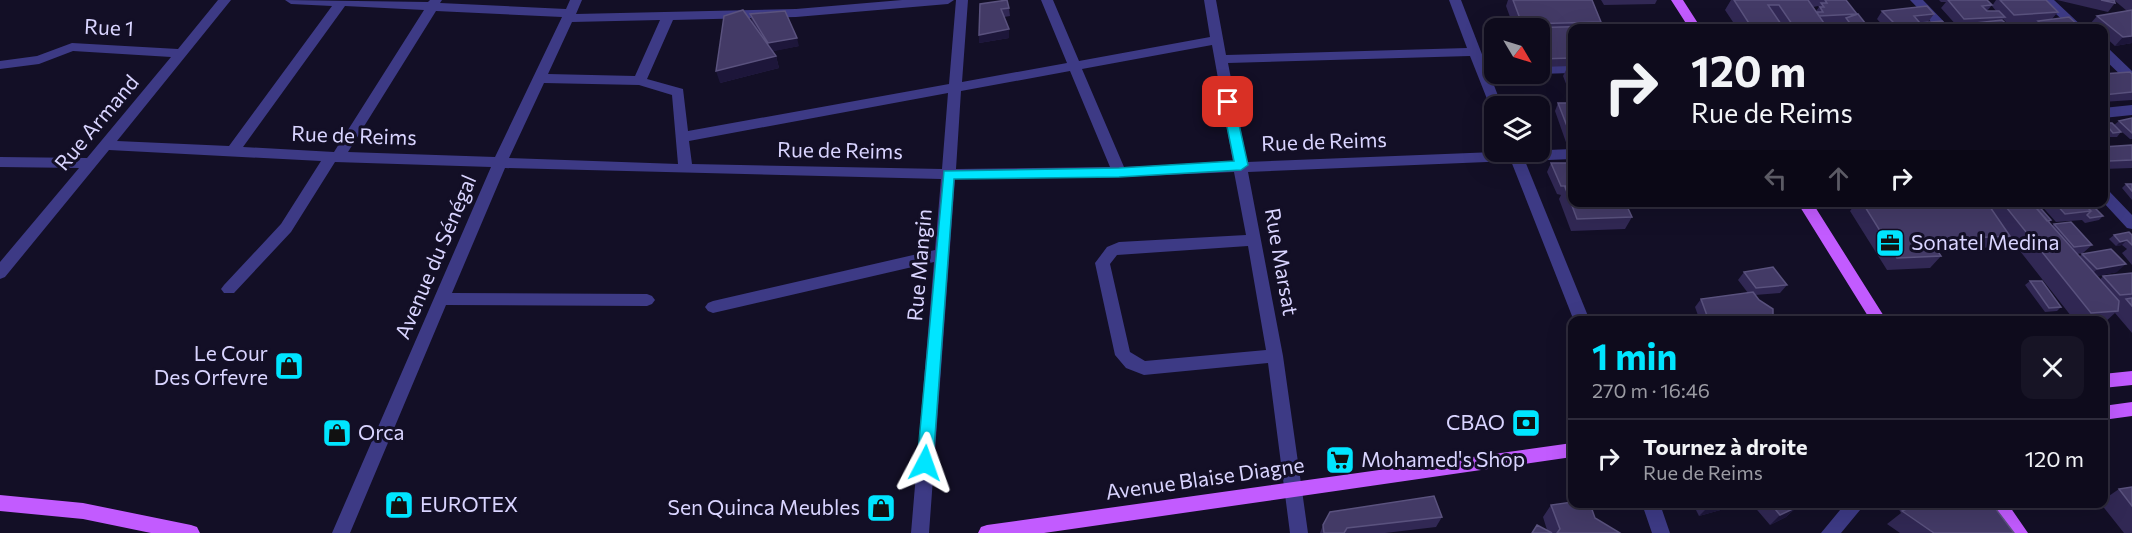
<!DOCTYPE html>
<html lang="fr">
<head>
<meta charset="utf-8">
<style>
	body { margin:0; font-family:Commissioner,sans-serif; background:#171425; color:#f1f3f6; height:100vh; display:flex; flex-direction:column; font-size:22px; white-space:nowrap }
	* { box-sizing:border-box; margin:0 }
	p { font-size:20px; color:#9b9ba3 }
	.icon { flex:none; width:33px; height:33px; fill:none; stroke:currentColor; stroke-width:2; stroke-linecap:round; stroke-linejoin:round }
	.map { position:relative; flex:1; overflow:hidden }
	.side { position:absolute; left:1568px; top:316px; width:540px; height:192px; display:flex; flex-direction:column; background:#0e0b1c; border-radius:12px; box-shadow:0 6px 24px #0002,0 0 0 2px #2e2b3b }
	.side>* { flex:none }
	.guide { position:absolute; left:1568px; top:24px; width:540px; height:183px; border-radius:12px; box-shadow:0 6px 24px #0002,0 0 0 2px #2e2b3b; background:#0e0b1c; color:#f1f3f6; overflow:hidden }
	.needle { width:39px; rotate:128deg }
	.controls { position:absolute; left:1484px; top:18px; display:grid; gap:12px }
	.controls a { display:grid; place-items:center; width:66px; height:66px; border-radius:12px; background:#0e0b1c; box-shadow:0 6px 24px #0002,0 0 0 2px #2e2b3b; font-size:30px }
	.pin { position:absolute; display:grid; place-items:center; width:51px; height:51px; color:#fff; margin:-26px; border-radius:12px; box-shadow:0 3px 9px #0006 }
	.me { position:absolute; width:66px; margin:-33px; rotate:4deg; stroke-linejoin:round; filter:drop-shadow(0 0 4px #0008) }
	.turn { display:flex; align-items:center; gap:21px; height:126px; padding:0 24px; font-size:27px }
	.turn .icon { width:78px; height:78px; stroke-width:2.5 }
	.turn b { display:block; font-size:42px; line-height:51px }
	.lanes { display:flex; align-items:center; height:57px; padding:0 24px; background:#0003; justify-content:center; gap:30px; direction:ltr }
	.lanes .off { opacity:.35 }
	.round { display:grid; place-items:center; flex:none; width:63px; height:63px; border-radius:12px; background:#171425 }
	.summary { display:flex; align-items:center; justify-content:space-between; height:102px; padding:0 24px }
	h1 { font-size:36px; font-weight:700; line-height:45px; color:#00e5ff }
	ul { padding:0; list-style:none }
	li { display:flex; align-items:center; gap:18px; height:78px; padding:0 24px; border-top:2px solid #2e2b3b }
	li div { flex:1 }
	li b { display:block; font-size:22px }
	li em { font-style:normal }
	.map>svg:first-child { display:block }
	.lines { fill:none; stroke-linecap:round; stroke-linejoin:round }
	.minor { fill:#3d3a85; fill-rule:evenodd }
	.major { fill:#c25bff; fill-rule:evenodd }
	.wall { fill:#312854; fill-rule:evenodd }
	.shaded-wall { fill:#1d163a }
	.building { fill:#433a66; stroke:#5a527e; stroke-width:1.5 }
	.route { fill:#00e5ff; stroke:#0095a6; stroke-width:1.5 }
	.labels { text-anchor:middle; stroke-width:6; stroke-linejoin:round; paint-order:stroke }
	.street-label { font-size:21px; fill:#d9d4ff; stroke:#130f26 }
	.poi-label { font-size:21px; fill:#d9d4ff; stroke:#130f26; text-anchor:start }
</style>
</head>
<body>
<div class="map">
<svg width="2132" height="533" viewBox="0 0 2132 533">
	<rect width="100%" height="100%" fill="#130f26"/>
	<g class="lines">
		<path class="minor" d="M218,0H231L117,141L229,146L332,6L291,4L285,0L428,2L430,0H442L440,3L566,9L570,0H582L576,14L796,9L902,0H954L948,4L796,17L673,20L647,79L683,89L688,131L949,84L956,0H968L962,82L1067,63L1041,0H1053L1079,61L1210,37L1204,0H1216L1226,55L1467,48L1449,0H1461L1502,106H1494V110L1491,109L1470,56L1228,63L1247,162L1572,149V159L1525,161L1590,321H1574L1511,161L1248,172L1283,356L1308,533H1290L1268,363L1144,375L1126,368L1115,355L1095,263L1107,247L1119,242L1246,235L1234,172L1119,177L955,179L929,533H911L934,262L713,313L708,311L705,307L708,303L713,301L935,250L941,179L505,168L452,293L647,294L652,296L655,300L652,304L647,306L446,305L350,533H332L491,167L335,162L291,232L234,293H224L221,289L224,285L281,224L321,161L109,150L5,277L0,279V262L79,168L0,167V157L87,158L171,57L73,51L39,64L0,69V61L37,56L72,43L178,49ZM345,6L424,10L334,152L243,147ZM436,11L562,17L495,157L348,152ZM660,20L635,76L548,74L572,22ZM1212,45L1233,162L1124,167L1082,69ZM1070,71L1110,167L956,169L961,91ZM544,83L639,85L672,95L678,164L509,158ZM948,93L942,169L692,164L689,141ZM1248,246L1266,350L1145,361L1130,352L1110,264L1117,255Z
			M1910,0H1923L1950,28H1937Z
			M2041,0H2054L2084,28H2071Z
			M2103,47L2108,48L2132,71V82L2127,81L2103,58Z
			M1572,65V73L1539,74H1536H1539V66Z
			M2132,105V115L2103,118V108Z
			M2103,189L2108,190L2132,215V229L2127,228L2103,202Z
			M1642,504H1660L1670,533H1652Z
			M1845,504H1865L1841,533H1821Z"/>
		<path class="major" d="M1671,0H1683L1701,28H1689Z
			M1797,202H1812L1887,321H1871Z
			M2132,371V385L2103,388V374Z
			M2132,402V416L2103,420V406Z
			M1572,443V457L1044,533H978L981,527L987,525Z
			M0,495L83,503L191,525L197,527L200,533H151L83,519L0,511Z
			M1989,504H2008L2028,533H2009Z"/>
	</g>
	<path class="wall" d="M1508,0H1592L1601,22L1599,26L1572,28V66L1539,67V28H1514L1506,6Z
		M1601,0H1657L1655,4L1604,5Z
		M1731,0H1846L1869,28H1840L1843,23L1825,24L1826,26L1825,28H1737L1725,10ZM1818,6L1819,7L1816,11L1813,7Z
		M1939,0H1987L1992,5L1987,11H1996L1992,6L1996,0H2046L2058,12L2052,19L2081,28H2032L2038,22L2008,24L2003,19L2002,20L2011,28H1971L1972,27H1958L1941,8L1946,2H1941Z
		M2057,0H2132V43L2115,46L2103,35V28H2095L2090,24L2097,16L2127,11L2114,0L2115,3L2108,12Z
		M980,4L1009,8L1010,16L1004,17L1009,29V38L979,43V35Z
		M1882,11L1934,14L1928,22L1949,28H1885L1877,19Z
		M750,14L799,46L772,51L776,56L779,68L720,83L752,22Z
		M1493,38H1494V57L1490,47Z
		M1567,68H1572V99L1563,76Z
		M2103,74H2132V100L2103,102Z
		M1558,103H1572V147L1568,148L1555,111Z
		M2132,118V139H2130L2114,125L2119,121Z
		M2103,123L2121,132L2117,137H2109L2105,133H2103Z
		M2132,145V168L2103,169V147Z
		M1551,163L1632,217L1625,229L1571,231L1559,199L1561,195L1557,194L1547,172Z
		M2126,184H2132V200L2122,188Z
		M1660,202H1703L1663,208Z
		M1857,202H2035L2051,220L2049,223L2052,226L2054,224L2092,245L2083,253L2077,254L2079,257L2082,254L2117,272L2096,276L2100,280L2103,276L2132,273V333L2115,313L2104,323H2103V321H2075L2009,237L1999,247L1937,250L1941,256L1930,268L1887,270L1850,211Z
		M2038,202H2082L2086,206L2103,216L2099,220L2085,223L2082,220L2056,222Z
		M2114,235H2132V265L2122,253L2127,249L2122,245L2116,246L2109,239Z
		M1744,272L1787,285L1780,293L1755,295L1773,317L1769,321H1700L1695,307L1701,299L1748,293L1738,280Z
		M2030,281L2061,307L2057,311L2045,312L2025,285Z
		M2132,487V533H2124L2101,504H2103V500L2119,489Z
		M1693,504H1729L1724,509L1699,516Z
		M1752,504H1794L1797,507L1786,517L1770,525Z
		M1903,504H1992L2014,533H1900L1887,524L1901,513L1898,508Z
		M1551,505L1595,518L1620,533H1531L1547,530L1543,517Z
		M1442,517L1436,527L1385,533H1320L1323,525Z"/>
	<path class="shaded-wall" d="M1009,29V38L979,43V35Z
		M2132,36V43L2115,46L2123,37Z
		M797,38L799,46L770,52L768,43Z
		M776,56L779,68L720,83L716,71Z
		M2127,240L2122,245L2116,246L2120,242Z
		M2126,264L2117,272L2088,278L2097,269Z
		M1724,504H1729L1724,509L1699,516L1706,509Z
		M1797,507L1786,517L1770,525L1780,515Z"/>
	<path class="building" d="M1007,0L1009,8L1001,9L1009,29L979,35L980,4Z
		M1513,0H1592L1601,22L1522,24Z
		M1734,0H1808L1826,26L1794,27L1779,5H1768L1783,27L1752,28Z
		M1825,0H1846L1857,14L1819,16L1817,12H1823L1820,7H1824L1821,3H1827Z
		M1948,0H1987L1992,5L1982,6L1987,11H1999L2005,17L1964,19Z
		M2000,0H2046L2058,12L2014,15Z
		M2101,0H2114L2115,3Z
		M1927,6L1934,14L1914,16L1920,23L1942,21L1949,28H1899L1882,11Z
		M743,10L776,56L716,71L724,16Z
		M2132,10V36L2123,37L2097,16Z
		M785,11L797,38L768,43L750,14Z
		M1858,14L1869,28H1840L1852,26L1846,18Z
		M2069,17L2081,28H2046L2038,21Z
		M2002,20L2011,28H1981L1975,23Z
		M1599,26L1601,28H1572V58L1539,59V28H1521Z
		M1567,68H1572V81Z
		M2130,72L2132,74V92L2103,95V74Z
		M1558,103H1572V139Z
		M2132,118V133L2119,121Z
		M2103,123H2112L2121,132L2113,133L2109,128L2103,129Z
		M2132,145V160L2109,161L2103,154V147Z
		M1551,163H1572V186H1561Z
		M2126,184H2132V191Z
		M1565,187H1572V202H1625L1632,217L1577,219Z
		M1862,202H1906L1908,206L1988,204L2010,236L1930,240L1941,256L1897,258Z
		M1906,202H1981L1983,205L1908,206Z
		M2002,202H2031L2119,301L2118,311L2091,313Z
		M2031,202H2035L2051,220L2047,221Z
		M2054,202H2082L2091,211L2065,214Z
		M2092,205L2103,216L2090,218L2087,215L2091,211L2086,206Z
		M2071,222L2092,245L2074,247L2054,224Z
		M2129,232L2132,235V245L2127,240L2120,242L2114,235Z
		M2111,249L2126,264L2097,269L2082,254Z
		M1773,267L1787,285L1756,288L1744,272Z
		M2132,273V294L2120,295L2103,276Z
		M2030,281H2042L2061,307L2049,308Z
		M1753,292L1759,300L1773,309V317L1722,321H1709L1701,299Z
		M2132,298V306L2126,299Z
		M1806,318L1807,321H1779Z
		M2132,487V506L2119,489Z
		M1434,496L1442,517L1347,528L1344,533H1324L1323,525L1330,512Z
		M1572,502V504H1590L1595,518L1620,533H1557L1560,529L1551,505Z
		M1703,504H1724L1706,509Z
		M1771,504H1794L1797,507L1780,515Z
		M1918,504H1992L2014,533H1934L1902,511Z
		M1537,525L1552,533H1532Z"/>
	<path class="route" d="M1228,97L1234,102L1248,165L1241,170L1119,177L954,179L933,463L931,468L925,470L920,468L917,463L944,171L1119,168L1234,161L1222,102Z"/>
	<defs>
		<g id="office-square" transform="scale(1.5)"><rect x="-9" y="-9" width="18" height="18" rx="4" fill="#00e5ff" stroke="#130f26"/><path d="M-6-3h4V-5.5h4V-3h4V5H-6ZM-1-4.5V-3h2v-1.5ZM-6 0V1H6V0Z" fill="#111"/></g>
		<g id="shop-square" transform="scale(1.5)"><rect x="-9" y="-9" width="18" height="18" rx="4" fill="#00e5ff" stroke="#130f26"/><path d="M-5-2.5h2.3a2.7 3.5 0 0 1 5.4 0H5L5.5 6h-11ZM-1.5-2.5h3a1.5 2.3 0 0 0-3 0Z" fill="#111"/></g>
		<g id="bank-square" transform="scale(1.5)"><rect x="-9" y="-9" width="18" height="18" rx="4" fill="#00e5ff" stroke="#130f26"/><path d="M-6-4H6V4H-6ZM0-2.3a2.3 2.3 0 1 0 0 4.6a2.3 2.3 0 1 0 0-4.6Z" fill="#111"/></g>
		<g id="supermarket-square" transform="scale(1.5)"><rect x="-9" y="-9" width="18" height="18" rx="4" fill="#00e5ff" stroke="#130f26"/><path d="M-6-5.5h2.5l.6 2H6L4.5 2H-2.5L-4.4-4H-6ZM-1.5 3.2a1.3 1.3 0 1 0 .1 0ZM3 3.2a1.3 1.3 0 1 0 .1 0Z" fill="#111"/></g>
	</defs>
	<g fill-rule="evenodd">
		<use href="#office-square" x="1890" y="243"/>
		<use href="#shop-square" x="289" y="366"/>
		<use href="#bank-square" x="1526" y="423"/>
		<use href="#shop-square" x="337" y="433"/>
		<use href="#supermarket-square" x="1340" y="460"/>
		<use href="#shop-square" x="399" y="505"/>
		<use href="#shop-square" x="881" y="508"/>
	</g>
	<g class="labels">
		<g class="street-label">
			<text transform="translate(109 28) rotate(3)" y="7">Rue 1</text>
			<text transform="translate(97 123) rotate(-50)" y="7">Rue Armand</text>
			<text transform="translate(354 136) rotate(2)" y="7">Rue de Reims</text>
			<text transform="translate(1324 142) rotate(-2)" y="7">Rue de Reims</text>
			<text transform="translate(840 151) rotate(1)" y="7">Rue de Reims</text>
			<text transform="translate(436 257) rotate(-67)" y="7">Avenue du Sénégal</text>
			<text transform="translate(1281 262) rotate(80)" y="7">Rue Marsat</text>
			<text transform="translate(920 265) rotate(-85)" y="7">Rue Mangin</text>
			<text transform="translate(1205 479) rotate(-8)" y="7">Avenue Blaise Diagne</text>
		</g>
		<g class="poi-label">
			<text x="1911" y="250">Sonatel Medina</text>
			<text x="268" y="361" text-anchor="end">Le Cour<tspan x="268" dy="24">Des Orfevre</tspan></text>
			<text x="1505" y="430" text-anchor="end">CBAO</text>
			<text x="358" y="440">Orca</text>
			<text x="1361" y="467">Mohamed's Shop</text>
			<text x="420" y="512">EUROTEX</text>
			<text x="860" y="515" text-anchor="end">Sen Quinca Meubles</text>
		</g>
	</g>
</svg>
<div class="controls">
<a><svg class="needle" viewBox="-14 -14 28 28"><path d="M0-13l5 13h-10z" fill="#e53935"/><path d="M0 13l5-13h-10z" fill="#9b9ba3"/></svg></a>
<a><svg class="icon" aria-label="layers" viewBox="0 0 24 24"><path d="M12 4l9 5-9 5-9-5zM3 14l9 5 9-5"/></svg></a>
</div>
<div class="pin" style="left:1228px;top:102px;background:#d93025"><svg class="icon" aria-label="arrive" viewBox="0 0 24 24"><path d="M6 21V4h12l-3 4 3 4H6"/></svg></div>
<svg class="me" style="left:925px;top:463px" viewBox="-20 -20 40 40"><path d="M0-17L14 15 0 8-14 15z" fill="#00e5ff" stroke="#fff" stroke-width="4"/></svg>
<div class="guide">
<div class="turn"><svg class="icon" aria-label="right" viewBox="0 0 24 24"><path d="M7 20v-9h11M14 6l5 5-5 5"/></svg><div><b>120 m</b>Rue de Reims</div></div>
<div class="lanes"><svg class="icon off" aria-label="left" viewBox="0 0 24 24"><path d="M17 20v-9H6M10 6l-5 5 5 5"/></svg><svg class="icon off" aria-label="ahead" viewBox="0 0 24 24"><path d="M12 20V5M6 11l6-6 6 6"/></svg><svg class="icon" aria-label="right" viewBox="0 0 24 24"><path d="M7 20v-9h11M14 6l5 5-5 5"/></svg></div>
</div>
<section class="side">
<div class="summary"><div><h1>1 min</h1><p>270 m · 16:46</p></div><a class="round"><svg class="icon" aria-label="close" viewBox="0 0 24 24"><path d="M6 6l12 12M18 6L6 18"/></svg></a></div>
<ul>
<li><svg class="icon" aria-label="right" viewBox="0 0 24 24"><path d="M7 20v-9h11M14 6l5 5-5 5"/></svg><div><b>Tournez à droite</b><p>Rue de Reims</p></div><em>120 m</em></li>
</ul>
</section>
</div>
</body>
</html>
